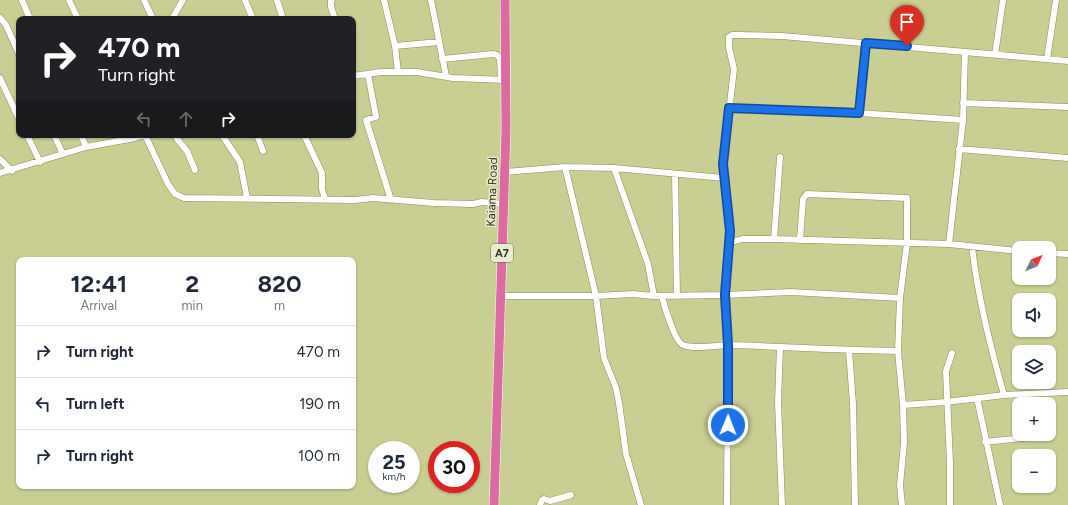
<!DOCTYPE html>
<html lang="en">
<head>
<meta charset="utf-8">
<style>
	body { margin:0; font-family:Figtree,sans-serif; background:#f2f2f3; color:#1f2937; height:100vh; display:flex; flex-direction:column; font-size:15px; white-space:nowrap }
	* { box-sizing:border-box; margin:0 }
	p { font-size:13px; color:#747a83 }
	.icon { flex:none; width:22px; height:22px; fill:none; stroke:currentColor; stroke-width:2; stroke-linecap:round; stroke-linejoin:round }
	.map { position:relative; flex:1; overflow:hidden }
	.sheet { position:absolute; left:16px; top:257px; width:340px; height:232px; display:flex; flex-direction:column; background:#fff; border-radius:8px; box-shadow:0 1px 3px #0004 }
	.sheet>* { flex:none }
	.banner { position:absolute; left:16px; top:16px; width:340px; height:122px; border-radius:8px; box-shadow:0 1px 3px #0004; background:#202124; color:#fff; overflow:hidden }
	.needle { width:26px; rotate:47deg }
	.buttons { position:absolute; left:1012px; top:241px; display:grid; gap:8px }
	.buttons a { display:grid; place-items:center; width:44px; height:44px; border-radius:8px; background:#fff; box-shadow:0 1px 3px #0004; font-size:20px }
	.speed { position:absolute; left:368px; top:441px; display:flex; gap:8px; font-size:20px; font-weight:700; text-align:center }
	.speed>* { display:grid; place-content:center; width:52px; height:52px; border-radius:50%; background:#fff; box-shadow:0 1px 3px #0004; line-height:1 }
	.speed small { font-size:10px; font-weight:400 }
	.speed .limit { border:6px solid #d22; background:#fff; color:#111 }
	.pin { position:absolute; display:grid; place-items:center; width:34px; height:34px; color:#fff; margin:-41px -17px; border-radius:50% 50% 50% 0; rotate:-45deg; box-shadow:0 0 4px #0007 }
	.pin .icon { rotate:45deg }
	.me { position:absolute; width:44px; margin:-22px; rotate:1deg; stroke-linejoin:round; filter:drop-shadow(0 0 3px #0008) }
	.turn { display:flex; align-items:center; gap:14px; height:84px; padding:0 16px; font-size:18px }
	.turn .icon { width:52px; height:52px; stroke-width:2.5 }
	.turn b { display:block; font-size:28px; line-height:34px }
	.lanes { display:flex; align-items:center; height:38px; padding:0 16px; background:#0003; justify-content:center; gap:20px; direction:ltr }
	.lanes .off { opacity:.35 }
	.eta { display:flex; justify-content:space-evenly; align-items:center; height:68px; text-align:center }
	.eta b { font-size:24px; font-weight:700; line-height:28px }
	ul { padding:0; list-style:none }
	li { display:flex; align-items:center; gap:12px; height:52px; padding:0 16px; border-top:1px solid #e0e1e3 }
	li div { flex:1 }
	li b { display:block; font-size:15px }
	li em { font-style:normal }
	.map>svg:first-child { display:block }
	.lines { fill:none; stroke-linecap:round; stroke-linejoin:round }
	.minor-casing { stroke:#898d54; stroke-width:7 }
	.highway-casing { stroke:#fff; stroke-width:10 }
	.minor { stroke:#fff; stroke-width:6 }
	.highway { stroke:#db6ba0; stroke-width:9 }
	.route-casing { stroke:#114b97; stroke-width:10 }
	.route { stroke:#1a73e8; stroke-width:7 }
	.labels { text-anchor:middle; stroke-width:3; stroke-linejoin:round; paint-order:stroke }
	.shield { fill:#e9ecce; stroke:#6a6d53; stroke-width:1 }
	.shield-label { font-size:11px; font-weight:bold; fill:#34361e }
	.street-label { font-size:12px; fill:#34361e; stroke:#e9ecce }
</style>
</head>
<body>
<div class="map">
<svg width="1068" height="505" viewBox="0 0 1068 505">
	<rect width="100%" height="100%" fill="#c9ce92"/>
	<g class="lines">
		<g class="minor-casing">
			<path id="minor" d="M22,0L30,19
				M69,0L78,19
				M144,0L153,19
				M245,0L253,19
				M277,0L283,19
				M332,0L331,1V7L335,19
				M384,0L395,46L398,72
				M431,0L446,76
				M0,18L6,25L19,54
				M172,19L183,0
				M395,46L439,42
				M995,55L1003,0
				M442,59L493,54L497,55L500,59L501,80
				M1047,59L1056,0
				M368,74L376,117L366,120L391,200
				M353,76L381,72H417L453,78L506,80
				M0,78L19,119
				M963,103L1068,107
				M729,108L859,113L963,120
				M859,113L866,43
				M27,135L40,162
				M54,135L63,154
				M81,135L86,147
				M145,135L168,184L175,194L184,198L355,200L373,198L434,203L473,204L482,202L503,204
				M175,135L177,139L187,151L195,170
				M222,135L240,162L247,198
				M257,135L263,151
				M304,135L322,173V189L325,199
				M959,149L1068,158
				M0,159L12,171
				M565,167L596,296L604,358L616,388L619,403L626,454L641,505
				M614,168L648,264L654,296
				M505,172L565,167L614,168L724,178
				M0,173L86,147L135,138L144,135
				M675,174L677,296
				M774,239L780,157
				M800,240L803,199L807,194L907,198V243L900,298L898,351L903,405L904,443L900,485L902,505
				M729,243L742,239H774L949,244L1019,251
				M949,244L963,120L965,52
				M972,247C978,298 990,346 1004,395
				M1049,253L1068,254
				M501,296H596L633,294L654,296L725,295L791,292L900,298
				M662,296C664,305 675,342 683,345C696,350 717,345 732,345C787,347 843,350 898,351
				M780,347L778,402L782,505
				M849,350L853,404L855,505
				M977,398L1000,505
				M903,405L946,402L1004,395L1068,392
				M985,442L1031,437
				M540,505L542,500L544,499L550,501L571,495
				M727,505L728,345L725,295L730,231L723,164L734,69L729,48V37L732,35H738L782,36L1068,61
				M950,505V463L946,371L952,353"/>
		</g>
		<g class="highway-casing">
			<path id="highway" d="M494,505L506,130L505,0"/>
		</g>
		<use href="#minor" class="minor"/>
		<use href="#highway" class="highway"/>
	</g>
	<g class="lines">
		<g class="route-casing">
			<path id="route" d="M728,425V345L725,295L730,231L723,164L729,108L859,113L866,43L907,46"/>
		</g>
		<use href="#route" class="route"/>
	</g>
	<g class="labels">
		<rect class="shield" x="491" y="244" width="22" height="18" rx="3"/>
		<g class="shield-label">
			<text x="502" y="257">A7</text>
		</g>
		<g class="street-label">
			<text transform="translate(492 192) rotate(-88)" y="4">Kaiama Road</text>
		</g>
	</g>
</svg>
<div class="buttons">
<a><svg class="needle" viewBox="-14 -14 28 28"><path d="M0-13l5 13h-10z" fill="#e53935"/><path d="M0 13l5-13h-10z" fill="#747a83"/></svg></a>
<a><svg class="icon" aria-label="sound" viewBox="0 0 24 24"><path d="M4 9h4l5-4v14l-5-4H4zM17 9q2 3 0 6"/></svg></a>
<a><svg class="icon" aria-label="layers" viewBox="0 0 24 24"><path d="M12 4l9 5-9 5-9-5zM3 14l9 5 9-5"/></svg></a>
<a>+</a>
<a>−</a>
</div>
<div class="speed"><div>25<small>km/h</small></div><div class="limit">30</div></div>
<div class="pin" style="left:907px;top:46px;background:#d93025"><svg class="icon" aria-label="arrive" viewBox="0 0 24 24"><path d="M6 21V4h12l-3 4 3 4H6"/></svg></div>
<svg class="me" style="left:728px;top:425px" viewBox="-20 -20 40 40"><circle r="17" fill="#1a73e8" stroke="#fff" stroke-width="3"/><path d="M0-11L8 9 0 5-8 9z" fill="#fff"/></svg>
<div class="banner">
<div class="turn"><svg class="icon" aria-label="right" viewBox="0 0 24 24"><path d="M7 20v-9h11M14 6l5 5-5 5"/></svg><div><b>470 m</b>Turn right</div></div>
<div class="lanes"><svg class="icon off" aria-label="left" viewBox="0 0 24 24"><path d="M17 20v-9H6M10 6l-5 5 5 5"/></svg><svg class="icon off" aria-label="ahead" viewBox="0 0 24 24"><path d="M12 20V5M6 11l6-6 6 6"/></svg><svg class="icon" aria-label="right" viewBox="0 0 24 24"><path d="M7 20v-9h11M14 6l5 5-5 5"/></svg></div>
</div>
<section class="sheet">
<div class="eta">
<div><b>12:41</b><p>Arrival</p></div>
<div><b>2</b><p>min</p></div>
<div><b>820</b><p>m</p></div>
</div>
<ul>
<li><svg class="icon" aria-label="right" viewBox="0 0 24 24"><path d="M7 20v-9h11M14 6l5 5-5 5"/></svg><div><b>Turn right</b></div><em>470 m</em></li>
<li><svg class="icon" aria-label="left" viewBox="0 0 24 24"><path d="M17 20v-9H6M10 6l-5 5 5 5"/></svg><div><b>Turn left</b></div><em>190 m</em></li>
<li><svg class="icon" aria-label="right" viewBox="0 0 24 24"><path d="M7 20v-9h11M14 6l5 5-5 5"/></svg><div><b>Turn right</b></div><em>100 m</em></li>
</ul>
</section>
</div>
</body>
</html>
